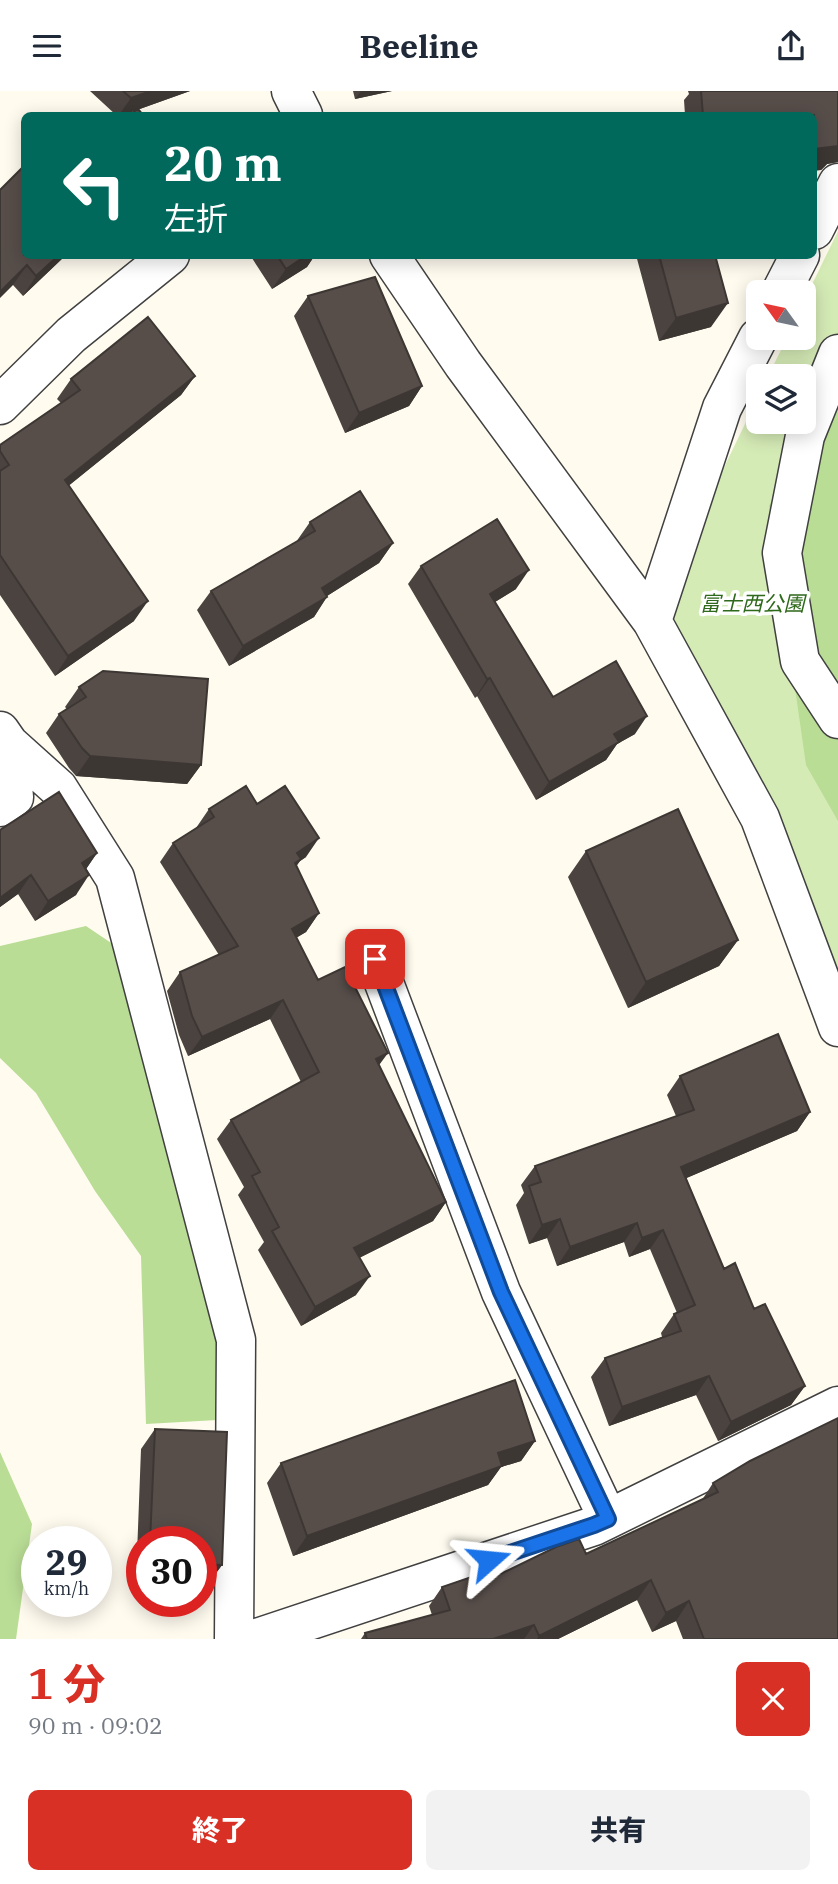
<!DOCTYPE html>
<html lang="ja">
<head>
<meta charset="utf-8">
<style>
	body { margin:0; font-family:"IBM Plex Serif","Noto Sans JP",serif; background:#f2f2f3; color:#1f2937; height:100vh; display:flex; flex-direction:column; font-size:26px; white-space:nowrap }
	* { box-sizing:border-box; margin:0 }
	p { font-size:23px; color:#747a83 }
	.icon { flex:none; width:38px; height:38px; fill:none; stroke:currentColor; stroke-width:2; stroke-linecap:round; stroke-linejoin:round }
	.map { position:relative; height:1548px; overflow:hidden }
	.side { display:flex; flex-direction:column; background:#fff; flex:1 }
	.side>* { flex:none }
	.hud { position:absolute; left:21px; top:21px; width:796px; height:147px; border-radius:10px; box-shadow:0 4px 18px #0003; background:#00695c; color:#fff; overflow:hidden }
	.needle { width:46px; rotate:303deg }
	.tools { position:absolute; left:746px; top:189px; display:grid; gap:14px }
	.tools a { display:grid; place-items:center; width:70px; height:70px; border-radius:10px; background:#fff; box-shadow:0 4px 18px #0003; font-size:35px }
	.speed { position:absolute; left:21px; top:1435px; display:flex; gap:14px; font-size:35px; font-weight:700; text-align:center }
	.speed>* { display:grid; place-content:center; width:91px; height:91px; border-radius:50%; background:#fff; box-shadow:0 4px 18px #0003; line-height:1 }
	.speed small { font-size:18px; font-weight:400 }
	.speed .limit { border:10px solid #d22; background:#fff; color:#111 }
	.pin { position:absolute; display:grid; place-items:center; width:60px; height:60px; color:#fff; margin:-30px; border-radius:14px; box-shadow:0 4px 10px #0006 }
	.me { position:absolute; width:77px; margin:-38px; rotate:72deg; stroke-linejoin:round; filter:drop-shadow(0 0 5px #0008) }
	.turn { display:flex; align-items:center; gap:24px; height:147px; padding:0 28px; font-size:32px }
	.turn .icon { width:91px; height:91px; stroke-width:2.5 }
	.turn b { display:block; font-size:49px; line-height:60px }
	.round { display:grid; place-items:center; flex:none; width:74px; height:74px; border-radius:10px; background:#f2f2f3 }
	.headline { display:flex; align-items:center; justify-content:space-between; height:119px; padding:0 28px }
	h1 { font-size:42px; font-weight:800; line-height:52px; color:#d93025 }
	.primary-button { display:flex; gap:14px; margin-top:auto; padding:14px 28px }
	.primary-button a { flex:1; height:80px; border-radius:10px; background:#d93025; color:#fff; font-size:28px; font-weight:800; line-height:80px; text-align:center }
	.primary-button a+a { background:#f2f2f3; color:#1f2937 }
	header { display:flex; justify-content:space-between; align-items:center; height:91px; padding:0 28px; background:#fff; font-size:32px; font-weight:800 }
	.map>svg:first-child { display:block }
	.green { fill:#d5ebb6 }
	.forest { fill:#b9dd95 }
	.lines { fill:none; stroke-linecap:round; stroke-linejoin:round }
	.minor-casing { stroke:#414141; stroke-width:41 }
	.minor { stroke:#fff; stroke-width:38 }
	.wall { fill:#4b4340 }
	.shaded-wall { fill:#3d3734 }
	.building { fill:#574e4a; stroke:#3d3734; stroke-width:2 }
	.route-casing { stroke:#114b97; stroke-width:18 }
	.route { stroke:#1a73e8; stroke-width:12 }
	.labels { text-anchor:middle; stroke-width:7; stroke-linejoin:round; paint-order:stroke }
	.park-label { font-size:21px; font-style:italic; fill:#2f691b; stroke:#fff }
</style>
</head>
<body>
<header><svg class="icon" aria-label="menu" viewBox="0 0 24 24"><path d="M4 6h16M4 12h16M4 18h16"/></svg>Beeline<svg class="icon" aria-label="share" viewBox="0 0 24 24"><path d="M12 15V3M7 8l5-5 5 5M5 13v7h14v-7"/></svg></header>
<div class="map">
<svg width="838" height="1548" viewBox="0 0 838 1548">
	<rect width="100%" height="100%" fill="#fffbef"/>
	<path class="green" d="M838,140V941L659,511L758,306V331H803V285H768L787,247H803V212Z"/>
	<path class="forest" d="M838,285V730L806,674L769,415Z
		M86,835L126,862L235,1328L146,1333L141,1165L95,1100L36,1002L0,967V855Z
		M0,1361L32,1433L16,1548H0Z"/>
	<g class="lines">
		<g class="minor-casing">
			<path id="minor" d="M291,0L303,24
				M814,139L838,92
				M389,164L463,273L652,530L760,727L838,936
				M781,201L800,164
				M838,263L805,345L782,462L800,570L838,628
				M0,314L71,244L170,164
				M652,530L722,317L758,247
				M0,640L9,653L58,697L115,787L236,1249L234,1548
				M0,716L14,706L9,653
				M375,868L501,1201L608,1428
				M254,1548L594,1435L838,1315"/>
		</g>
		<use href="#minor" class="minor"/>
	</g>
	<path class="wall" d="M90,0H190L123,24H116Z
		M353,0H392L355,8Z
		M688,0H838V71L827,73L821,79L814,24H685L684,9L689,3Z
		M24,77L66,164L23,205L13,194Z
		M250,164H315L307,176L272,198Z
		M636,164H715L711,236L659,250Z
		M308,205L422,295L409,315L345,342L294,225Z
		M195,285L181,304L68,395L134,530L55,585L0,504V354L61,312L57,308L71,288Z
		M310,431L393,452L379,472L327,505L314,526L229,575L197,519L211,500L296,451Z
		M421,475L516,498L495,511L553,606L635,643L617,653L606,669L536,709L477,605L475,607L408,493Z
		M79,596L201,674L187,693L76,685L69,677L46,642L59,623L67,618L65,616Z
		M257,713L306,766L300,770L296,775L319,822L306,841L296,847L318,889L379,974L446,1111L433,1130L359,1167L356,1204L301,1235L258,1159L264,1151L238,1104L244,1096L217,1048L231,1029L301,991L270,928L188,965L179,944L167,900L180,881L219,864L160,771L173,752L196,737L209,718Z
		M0,739L97,762L86,778L76,804L35,830L18,803L0,816Z
		M586,760L738,849L719,875L628,917L568,786Z
		M680,985L810,1021L797,1040L686,1087L724,1178L754,1218L805,1295L791,1314L718,1350L696,1304L609,1335L591,1286L605,1267L662,1246L661,1242L674,1223L677,1222L650,1158L629,1166L624,1151L557,1175L547,1147L529,1153L516,1114L524,1102L521,1094L535,1075L676,1025L667,1004Z
		M155,1338L227,1341L222,1474L208,1493H201V1451H142V1491L136,1490L141,1358Z
		M535,1350L521,1370L501,1376L488,1394L293,1465L267,1392L281,1372Z
		M713,1392L838,1548H683L676,1530L652,1541L637,1509L558,1548H361L365,1542L432,1524L429,1515L442,1496L488,1489L586,1463L702,1409Z"/>
	<path class="shaded-wall" d="M151,0H190L123,24H119L131,7Z
		M361,0H392L355,8Z
		M838,55V71L827,73L821,79L814,80V58Z
		M59,164H66L23,205L36,185Z
		M307,164H315L307,176L272,198L286,178Z
		M27,174L13,194L0,207V201Z
		M728,212L711,236L659,250L676,227Z
		M195,285L181,304L51,409L65,389Z
		M422,295L409,315L345,342L359,322Z
		M393,452L379,472L308,517L322,497Z
		M529,479L516,498L477,522L490,503Z
		M327,506L314,526L229,575L243,555Z
		M148,510L134,530L55,585L68,565Z
		M490,587L477,605L475,607L487,588Z
		M647,625L635,643L617,653L606,669L536,709L549,691L614,643Z
		M90,665L201,674L187,693L76,685Z
		M319,747L306,766L300,770L288,787L297,762Z
		M97,762L84,781L82,772Z
		M31,784L18,803L0,816V807Z
		M89,784L76,804L35,830L48,810Z
		M319,822L306,841L278,857L292,838Z
		M738,849L719,875L628,917L646,891Z
		M283,909L270,928L188,965L202,946Z
		M388,962L374,981L376,968Z
		M810,1021L797,1040L668,1095L681,1076Z
		M446,1111L433,1130L341,1176L354,1157Z
		M560,1128L547,1147L529,1153L542,1134Z
		M637,1132L624,1151L557,1175L570,1156Z
		M663,1139L650,1158L629,1166L642,1147Z
		M370,1185L356,1204L301,1235L315,1216Z
		M709,1285L696,1304L609,1335L622,1316Z
		M805,1295L791,1314L718,1350L731,1331Z
		M535,1350L521,1370L501,1376L488,1394L293,1465L307,1445L498,1362Z
		M201,1473L222,1474L208,1493H201Z
		M142,1482V1491L136,1490Z
		M651,1489L637,1509L558,1548H537L539,1545Z
		M689,1510L676,1530L652,1541L666,1522Z
		M534,1534L524,1548H493Z"/>
	<path class="building" d="M123,0H151L131,7Z
		M701,0H838V55L814,58V24H703Z
		M138,18L143,24H129Z
		M23,76L24,77V164H59L36,185L27,174L0,201V99Z
		M277,164H307L286,178Z
		M659,164H715L728,212L676,227Z
		M375,186L422,295L359,322L308,205Z
		M148,226L195,285L65,389L148,510L68,565L0,464V380L9,374L0,360V354L80,299L71,288Z
		M360,400L393,452L322,497L327,506L243,555L211,500L315,440L310,431Z
		M497,428L529,479L490,503L553,606L616,570L647,625L614,643L619,651L549,691L490,587L487,588L421,475Z
		M103,580L208,588L201,674L90,665L82,657L59,623L86,606L79,596Z
		M246,695L257,713L285,695L319,747L297,762L301,768L295,772L319,822L292,838L318,889L345,876L388,962L376,968L446,1111L354,1157L370,1185L315,1216L272,1140L279,1136L252,1085L260,1081L231,1029L319,981L283,909L202,946L192,925L180,881L238,855L173,752L214,726L209,718Z
		M59,701L97,762L82,772L89,784L48,810L31,784L0,807V739Z
		M678,718L738,849L646,891L586,760Z
		M778,943L810,1021L681,1076L724,1178L735,1172L754,1218L765,1213L805,1295L731,1331L709,1285L622,1316L605,1267L681,1240L674,1223L695,1214L663,1139L642,1147L637,1132L570,1156L560,1128L542,1134L529,1095L541,1091L535,1075L694,1019L680,985Z
		M515,1289L535,1350L498,1362L502,1375L307,1445L281,1372Z
		M838,1327V1548H704L689,1510L666,1522L651,1489L539,1545L534,1534L493,1548H367L365,1542L450,1519L442,1496L486,1481L488,1489L556,1456L579,1448L586,1463L718,1401L713,1392L750,1370Z
		M155,1338L227,1341L222,1474L201,1473V1451H150Z"/>
	<g class="lines">
		<g class="route-casing">
			<path id="route" d="M375,868L501,1201L608,1428L594,1434L489,1469"/>
		</g>
		<use href="#route" class="route"/>
	</g>
	<g class="labels">
		<g class="park-label">
			<text x="752" y="520">富士西公園</text>
		</g>
	</g>
</svg>
<div class="tools">
<a><svg class="needle" viewBox="-14 -14 28 28"><path d="M0-13l5 13h-10z" fill="#e53935"/><path d="M0 13l5-13h-10z" fill="#747a83"/></svg></a>
<a><svg class="icon" aria-label="layers" viewBox="0 0 24 24"><path d="M12 4l9 5-9 5-9-5zM3 14l9 5 9-5"/></svg></a>
</div>
<div class="speed"><div>29<small>km/h</small></div><div class="limit">30</div></div>
<div class="pin" style="left:375px;top:868px;background:#d93025"><svg class="icon" aria-label="arrive" viewBox="0 0 24 24"><path d="M6 21V4h12l-3 4 3 4H6"/></svg></div>
<svg class="me" style="left:489px;top:1469px" viewBox="-20 -20 40 40"><path d="M0-17L14 15 0 8-14 15z" fill="#1a73e8" stroke="#fff" stroke-width="4"/></svg>
<div class="hud">
<div class="turn"><svg class="icon" aria-label="left" viewBox="0 0 24 24"><path d="M17 20v-9H6M10 6l-5 5 5 5"/></svg><div><b>20 m</b>左折</div></div>
</div>
</div>
<section class="side">
<div class="headline"><div><h1>1 分</h1><p>90 m · 09:02</p></div><a class="round" style="background:#d93025;color:#fff"><svg class="icon" aria-label="close" viewBox="0 0 24 24"><path d="M6 6l12 12M18 6L6 18"/></svg></a></div>
<div class="primary-button"><a>終了</a><a>共有</a></div>
</section>
</body>
</html>
